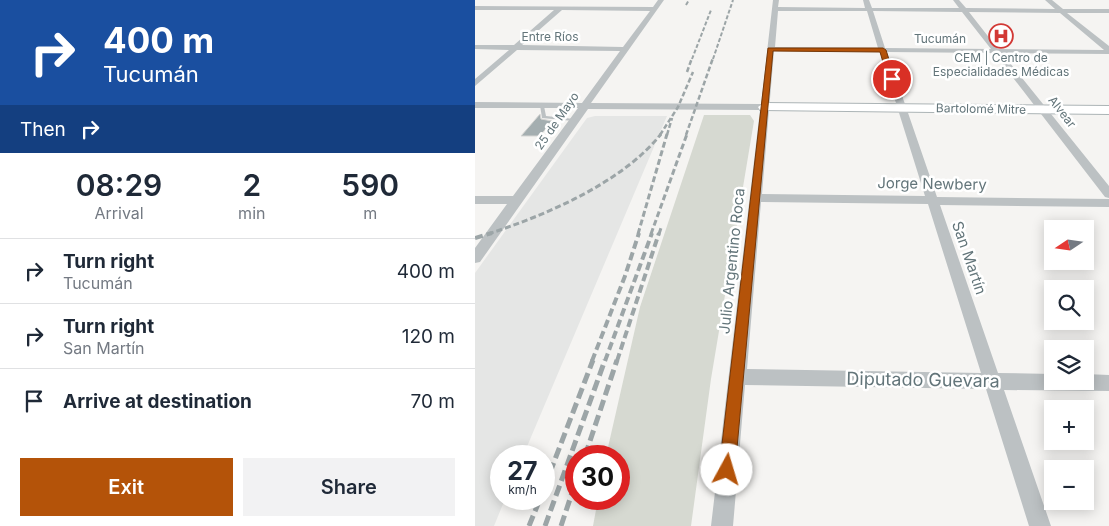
<!DOCTYPE html>
<html lang="en">
<head>
<meta charset="utf-8">
<style>
	body { margin:0; font-family:Inter,sans-serif; background:#f2f2f3; color:#1f2937; height:100vh; display:flex; flex-direction:column; font-size:19px; white-space:nowrap }
	* { box-sizing:border-box; margin:0 }
	p { font-size:16px; color:#747a83 }
	.icon { flex:none; width:28px; height:28px; fill:none; stroke:currentColor; stroke-width:2; stroke-linecap:round; stroke-linejoin:round }
	.map { position:relative; flex:1; overflow:hidden }
	.sheet { display:flex; flex-direction:column; background:#fff; width:475px }
	.sheet>* { flex:none }
	.guide { background:#1a4fa0; color:#fff; overflow:hidden }
	.needle { width:32px; rotate:257deg }
	.buttons { position:absolute; left:569px; top:220px; display:grid; gap:10px }
	.buttons a { display:grid; place-items:center; width:50px; height:50px; border-radius:0px; background:#fff; box-shadow:0 2px 12px #0003; font-size:25px }
	.speed { position:absolute; left:15px; top:445px; display:flex; gap:10px; font-size:25px; font-weight:700; text-align:center }
	.speed>* { display:grid; place-content:center; width:65px; height:65px; border-radius:50%; background:#fff; box-shadow:0 2px 12px #0003; line-height:1 }
	.speed small { font-size:12px; font-weight:400 }
	.speed .limit { border:8px solid #d22; background:#fff; color:#111 }
	.pin { position:absolute; display:grid; place-items:center; width:42px; height:42px; color:#fff; margin:-21px; border:2px solid #fff; border-radius:50%; box-shadow:0 1px 5px #0007 }
	.me { position:absolute; width:55px; margin:-28px; rotate:6deg; stroke-linejoin:round; filter:drop-shadow(0 0 4px #0008) }
	.turn { display:flex; align-items:center; gap:18px; height:105px; padding:0 20px; font-size:22px }
	.turn .icon { width:65px; height:65px; stroke-width:2.5 }
	.turn b { display:block; font-size:35px; line-height:42px }
	.then { display:flex; align-items:center; height:48px; padding:0 20px; background:#0003; gap:10px; font-size:19px }
	.eta { display:flex; justify-content:space-evenly; align-items:center; height:85px; text-align:center }
	.eta b { font-size:30px; font-weight:600; line-height:35px }
	.cta { display:flex; gap:10px; margin-top:auto; padding:10px 20px }
	.cta a { flex:1; height:58px; border-radius:0px; background:#b45309; color:#fff; font-size:20px; font-weight:600; line-height:58px; text-align:center }
	.cta a+a { background:#f2f2f3; color:#1f2937 }
	ul { padding:0; list-style:none }
	li { display:flex; align-items:center; gap:15px; height:65px; padding:0 20px; border-top:1px solid #e0e1e3 }
	li div { flex:1 }
	li b { display:block; font-size:19px }
	li em { font-style:normal }
	main { display:flex; flex:1; min-height:0 }
	.map>svg:first-child { display:block }
	.built { fill:#e5e6e5 }
	.green { fill:#d6d9d1 }
	.building { fill:#a4aeb0; stroke:#d6d6d4 }
	.lines { fill:none; stroke-linecap:round; stroke-linejoin:round }
	.secondary-casing { stroke:#acb4b6; stroke-width:2 }
	.service { fill:#bcc1c3; fill-rule:evenodd }
	.minor { fill:#bcc1c3; fill-rule:evenodd }
	.secondary { fill:#fff; fill-rule:evenodd }
	.rail-far4 { stroke:#9ca5a7; stroke-width:2; stroke-dasharray:4 2; stroke-linecap:butt }
	.rail-far3 { stroke:#9ca5a7; stroke-width:2.5; stroke-dasharray:5 2.5; stroke-linecap:butt }
	.rail-far2 { stroke:#9ca5a7; stroke-width:3; stroke-dasharray:6 3; stroke-linecap:butt }
	.rail-far1 { stroke:#9ca5a7; stroke-width:4; stroke-dasharray:8 4; stroke-linecap:butt }
	.rail { stroke:#9ca5a7; stroke-width:5; stroke-dasharray:11 5; stroke-linecap:butt }
	.route { fill:#b45309; stroke:#753606 }
	.labels { text-anchor:middle; stroke-width:5; stroke-linejoin:round; paint-order:stroke }
	.far-street-label { font-size:12px; fill:#63757a; stroke:#fff }
	.far-poi-label { font-size:12px; fill:#63757a; stroke:#fff }
	.street-label { font-size:15px; fill:#63757a; stroke:#fff }
	.near-street-label { font-size:18px; fill:#63757a; stroke:#fff }
</style>
</head>
<body>
<main>
<section class="sheet">
<div class="guide">
<div class="turn"><svg class="icon" aria-label="right" viewBox="0 0 24 24"><path d="M7 20v-9h11M14 6l5 5-5 5"/></svg><div><b>400 m</b>Tucumán</div></div>
<div class="then">Then<svg class="icon" aria-label="right" viewBox="0 0 24 24"><path d="M7 20v-9h11M14 6l5 5-5 5"/></svg></div>
</div>
<div class="eta">
<div><b>08:29</b><p>Arrival</p></div>
<div><b>2</b><p>min</p></div>
<div><b>590</b><p>m</p></div>
</div>
<ul>
<li><svg class="icon" aria-label="right" viewBox="0 0 24 24"><path d="M7 20v-9h11M14 6l5 5-5 5"/></svg><div><b>Turn right</b><p>Tucumán</p></div><em>400 m</em></li>
<li><svg class="icon" aria-label="right" viewBox="0 0 24 24"><path d="M7 20v-9h11M14 6l5 5-5 5"/></svg><div><b>Turn right</b><p>San Martín</p></div><em>120 m</em></li>
<li><svg class="icon" aria-label="arrive" viewBox="0 0 24 24"><path d="M6 21V4h12l-3 4 3 4H6"/></svg><div><b>Arrive at destination</b></div><em>70 m</em></li>
</ul>
<div class="cta"><a>Exit</a><a>Share</a></div>
</section>
<div class="map">
<svg width="634" height="526" viewBox="0 0 634 526">
	<rect width="100%" height="100%" fill="#f5f4f2"/>
	<path class="built" d="M120,116H192L48,456H26V499H30L19,526H0V273L112,118Z"/>
	<path class="green" d="M229,115H275L279,121L236,379L216,526H118L123,499H144V456H131L165,307Z"/>
	<path class="building" d="M65,114L66,119L77,121L65,136H46Z"/>
	<g class="lines">
		<g class="secondary-casing">
			<path id="secondary" d="M289,103L634,106V114L285,110L283,107Z"/>
		</g>
		<path class="service" d="M65,105L69,106L71,116L99,119L101,120L99,121L67,118Z"/>
		<path class="minor" d="M183,0H189L116,103L286,104L298,0H304L303,7L390,8L388,0H394L397,8H484L478,0H484L491,8L580,9L570,0H577L588,9H634V13H592L634,46V54L527,53L634,186V198L630,197L519,53L412,52L462,197L634,199V207L465,205L523,373L578,374V381H610V374L634,375V391L529,390L576,526H554L511,389L270,385L258,526H236L285,110L113,109L5,262L0,263V248L32,204H0V196H38L103,108H0V102L107,103L145,51L42,50L0,86V79L34,50L0,49V45H39L79,10H0V6L178,7ZM87,10L175,11L148,47L47,45ZM303,11H392L403,48L300,47ZM398,11L487,12L516,49L410,48ZM494,12L585,13L629,50L523,49ZM299,51L405,52L450,196L287,194ZM286,202L453,204L506,373L272,369Z"/>
		<use href="#secondary" class="secondary"/>
		<path class="rail-far4" d="M211,5L214,0
			M217,59L236,10
			M238,59L258,0"/>
		<path class="rail-far3" d="M212,72L217,58
			M185,135L203,107L218,72
			M192,135L197,118
			M211,135L238,58"/>
		<path class="rail-far2" d="M13,234C71,215 147,183 186,134
			M163,234L192,134
			M176,234L212,134
			M184,234L186,228"/>
		<path class="rail-far1" d="M0,238L17,233
			M117,361L150,276L164,233
			M130,361L177,233
			M142,361L184,233"/>
		<path class="rail" d="M110,456L142,360
			M69,488L118,360
			M54,526L65,499
			M70,526L130,360
			M86,526L101,481"/>
	</g>
	<path class="route" d="M293,48H408L411,50L420,79L417,81L413,79L405,52L298,51L260,470L258,476L252,478L246,476L244,470Z"/>
	<defs>
		<g id="hospital-ring" transform="scale(1.25)"><circle r="9.5" fill="#fff" stroke="#d23935" stroke-width="1.5"/><path d="M-5-5h3v3.5h4V-5h3V5h-3V1.5h-4V5h-3Z" fill="#d23935"/></g>
	</defs>
	<g fill-rule="evenodd">
		<use href="#hospital-ring" x="526" y="36"/>
	</g>
	<g class="labels">
		<g class="far-street-label">
			<text x="75" y="41">Entre Ríos</text>
			<text x="465" y="43">Tucumán</text>
			<text transform="translate(506 109) rotate(1)" y="4">Bartolomé Mitre</text>
			<text transform="translate(587 112) rotate(52)" y="4">Alvear</text>
			<text transform="translate(82 121) rotate(-55)" y="4">25 de Mayo</text>
		</g>
		<g class="far-poi-label">
			<text x="526" y="62">CEM | Centro de<tspan x="526" dy="14">Especialidades Médicas</tspan></text>
		</g>
		<g class="street-label">
			<text transform="translate(457 184) rotate(1)" y="5">Jorge Newbery</text>
			<text transform="translate(494 258) rotate(71)" y="5">San Martín</text>
			<text transform="translate(257 261) rotate(-84)" y="5">Julio Argentino Roca</text>
		</g>
		<g class="near-street-label">
			<text transform="translate(448 380) rotate(1)" y="6">Diputado Guevara</text>
		</g>
	</g>
</svg>
<div class="buttons">
<a><svg class="needle" viewBox="-14 -14 28 28"><path d="M0-13l5 13h-10z" fill="#e53935"/><path d="M0 13l5-13h-10z" fill="#747a83"/></svg></a>
<a><svg class="icon" aria-label="search" viewBox="0 0 24 24"><circle cx="10" cy="10" r="6"/><path d="M15 15l6 6"/></svg></a>
<a><svg class="icon" aria-label="layers" viewBox="0 0 24 24"><path d="M12 4l9 5-9 5-9-5zM3 14l9 5 9-5"/></svg></a>
<a>+</a>
<a>−</a>
</div>
<div class="speed"><div>27<small>km/h</small></div><div class="limit">30</div></div>
<div class="pin" style="left:417px;top:79px;background:#d93025"><svg class="icon" aria-label="arrive" viewBox="0 0 24 24"><path d="M6 21V4h12l-3 4 3 4H6"/></svg></div>
<svg class="me" style="left:252px;top:470px" viewBox="-20 -20 40 40"><circle r="19" fill="#fff"/><path d="M0-13L10 11 0 6-10 11z" fill="#b45309"/></svg>
</div>
</main>
</body>
</html>
